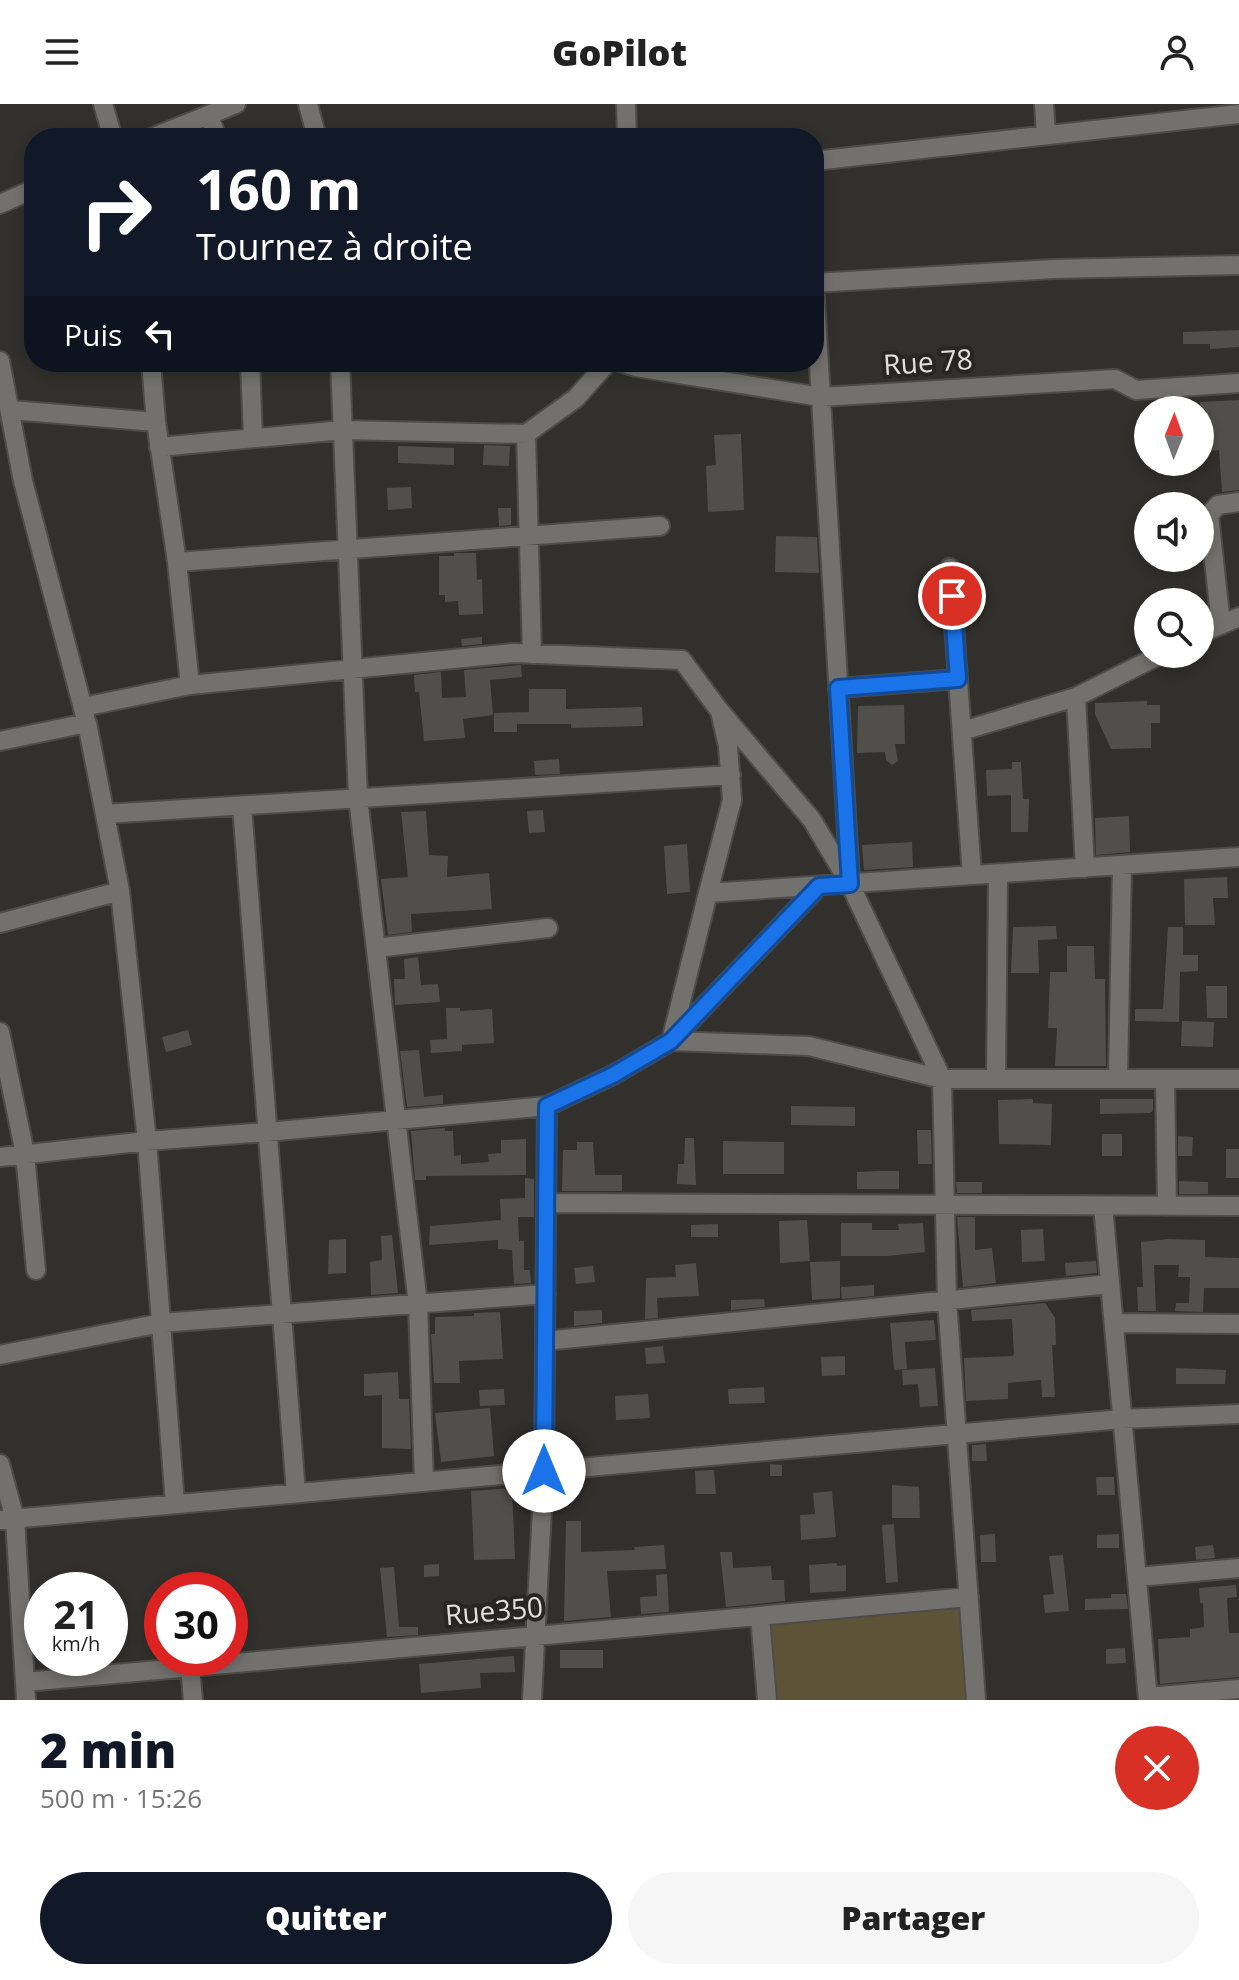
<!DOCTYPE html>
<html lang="fr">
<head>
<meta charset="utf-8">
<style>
	body { margin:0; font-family:"Open Sans",sans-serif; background:#f6f6f6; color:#222; height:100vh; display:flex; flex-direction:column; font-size:30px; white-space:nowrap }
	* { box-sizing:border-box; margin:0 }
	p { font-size:26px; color:#767676 }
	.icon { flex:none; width:44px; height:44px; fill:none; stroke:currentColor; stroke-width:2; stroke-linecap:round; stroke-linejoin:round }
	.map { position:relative; height:1596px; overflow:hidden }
	.drawer { display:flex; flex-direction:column; background:#fff; flex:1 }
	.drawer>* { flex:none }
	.hud { position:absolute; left:24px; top:24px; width:800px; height:244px; border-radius:32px; box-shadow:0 4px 12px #0003; background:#111827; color:#fff; overflow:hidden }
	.needle { width:52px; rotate:1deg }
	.fabs { position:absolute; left:1134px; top:292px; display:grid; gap:16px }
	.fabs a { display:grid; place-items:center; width:80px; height:80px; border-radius:50%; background:#fff; box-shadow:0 4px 12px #0003; font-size:40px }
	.speed { position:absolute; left:24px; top:1468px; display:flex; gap:16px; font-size:40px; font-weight:700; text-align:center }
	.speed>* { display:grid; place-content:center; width:104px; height:104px; border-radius:50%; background:#fff; box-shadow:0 4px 12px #0003; line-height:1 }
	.speed small { font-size:20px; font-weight:400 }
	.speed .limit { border:12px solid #d22; background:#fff; color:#111 }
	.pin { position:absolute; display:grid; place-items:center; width:68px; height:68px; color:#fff; margin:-34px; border:4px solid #fff; border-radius:50%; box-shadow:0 2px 8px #0007 }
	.me { position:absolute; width:88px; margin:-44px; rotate:0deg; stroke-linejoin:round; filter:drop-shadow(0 0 6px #0008) }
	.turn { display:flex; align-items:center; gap:28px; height:168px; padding:0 40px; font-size:36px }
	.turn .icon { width:104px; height:104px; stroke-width:2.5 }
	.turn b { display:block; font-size:56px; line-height:68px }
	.then { display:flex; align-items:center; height:76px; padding:0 40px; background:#0003; gap:16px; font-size:30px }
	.round { display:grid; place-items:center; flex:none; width:84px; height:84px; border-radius:42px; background:#f6f6f6 }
	.overview { display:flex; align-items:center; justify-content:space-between; height:136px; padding:0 40px }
	h1 { font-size:48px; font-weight:800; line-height:60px; color:#111827 }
	.button { display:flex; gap:16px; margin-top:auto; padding:16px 40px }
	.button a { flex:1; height:92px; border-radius:48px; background:#111827; color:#fff; font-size:32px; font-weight:800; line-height:92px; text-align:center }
	.button a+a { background:#f6f6f6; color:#222 }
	header { display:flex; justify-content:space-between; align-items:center; height:104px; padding:0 40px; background:#fff; font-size:36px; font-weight:800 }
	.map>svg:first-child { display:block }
	.green { fill:#5d5437 }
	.building { fill:#504f4c }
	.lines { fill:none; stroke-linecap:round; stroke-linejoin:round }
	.street-casing { stroke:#4d4c49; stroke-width:22 }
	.street { stroke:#72716e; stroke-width:18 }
	.route-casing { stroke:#114b97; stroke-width:20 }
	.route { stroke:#1a73e8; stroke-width:14 }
	.labels { text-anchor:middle; stroke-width:8; stroke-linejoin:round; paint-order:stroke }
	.street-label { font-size:28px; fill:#e0e0de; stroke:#272623 }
</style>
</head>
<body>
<header><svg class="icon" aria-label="menu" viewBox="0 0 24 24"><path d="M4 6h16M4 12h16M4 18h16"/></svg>GoPilot<svg class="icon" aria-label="person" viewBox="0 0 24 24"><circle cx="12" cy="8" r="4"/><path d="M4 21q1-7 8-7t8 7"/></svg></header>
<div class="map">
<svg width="1239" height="1596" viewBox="0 0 1239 1596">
	<rect width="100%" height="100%" fill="#31302d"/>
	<path class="green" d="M960,1501L969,1596H777L770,1519Z"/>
	<path class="building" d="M1239,226V243L1210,245V240H1183V228Z
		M1239,296V386L1222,388L1219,346L1200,348V298Z
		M741,330L744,406L708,408L706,362L716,361L714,331Z
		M484,341L510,342L509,362L483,361Z
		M398,342L454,344V361L398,359Z
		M411,383L412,404L388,406L387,384Z
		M498,404H511V421L499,422Z
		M776,432L817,433L819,469L775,468Z
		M454,449H476L477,476L482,475L483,510L459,511L458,497L445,498V491H439V452H454Z
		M482,533V540L462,542L461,535Z
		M521,561L522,573L490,576L493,611L463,615L465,634L424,637L419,588H415L414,571L441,568L442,594L466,593L464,566Z
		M529,585H566V605L642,603L643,622L571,624V620H517V628H494V609L529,608Z
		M1147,597V601H1160V619H1151V644L1111,645L1095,610V599Z
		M904,601L905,640H895L898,657L892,661L886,656L885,648L857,649L858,602Z
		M559,655L560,670L535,671L534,657Z
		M1012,658H1021L1023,695H1029L1028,728H1011V691L987,692L986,666L1012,665Z
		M543,706L545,728L529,729L527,707Z
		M426,707L429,751L448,752L447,773L489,769L492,805L411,810L412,828L388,831L381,775L408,773L401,708Z
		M1129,712L1130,748L1096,751L1095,714Z
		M912,738L913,763L864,766L862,741Z
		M687,740L690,788L667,790L664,742Z
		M1227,773L1228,794H1213L1215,821H1185L1184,775Z
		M1056,822L1057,835L1038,836L1039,869H1011L1013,823Z
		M1168,823H1183V851H1198V867L1180,868L1179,918L1135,917V905H1163Z
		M1067,842H1094L1095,875H1105L1106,962H1055L1057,924H1048L1050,868H1067Z
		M418,853L421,881L438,880L440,898L395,901L394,875H405L404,855Z
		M1206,882H1227V914H1207Z
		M446,904H460V907L492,905L494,939L462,941V947L431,949L430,936L447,935Z
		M1182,917L1214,918L1213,943L1181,942Z
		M188,926L192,941L166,948L162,933Z
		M419,946L424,993L443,991V1000L407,1003L400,947Z
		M1033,995V999L1052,1000L1051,1041L999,1040L998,996Z
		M1100,995H1153V1007L1150,1009L1100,1010Z
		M791,1002L855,1003V1022L791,1021Z
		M445,1024V1027H453L454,1052L461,1051V1060L489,1058L488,1050L501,1049V1036L526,1035V1071L426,1072V1076H415L411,1027Z
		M917,1026H931L932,1060H918Z
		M1102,1030H1122V1052H1102Z
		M1178,1032L1193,1033L1192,1052H1178Z
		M685,1034H694L696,1081L677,1080L678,1060H684Z
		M723,1037L784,1038V1070H723Z
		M577,1038H593L595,1071H622V1087H562L563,1046H577Z
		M1226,1045H1239V1074H1226Z
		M879,1067H899V1085H857V1068Z
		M525,1074L534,1075V1113H518L519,1137H524V1166H530L531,1179L514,1180L512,1146L498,1145V1136L429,1141L430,1122L501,1116L500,1095L525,1094Z
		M1179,1077L1208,1078V1090H1179Z
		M956,1078H982V1089H957Z
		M957,1113H975V1146L992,1144L996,1179L963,1183Z
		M807,1116L810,1157L780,1159L779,1117Z
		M841,1119H872V1126H899L898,1120L923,1119L925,1148L887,1152H841Z
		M718,1120V1133H691V1121Z
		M1043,1125L1045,1157L1022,1158L1021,1126Z
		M392,1131L398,1189L371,1191L370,1158L382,1156L381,1132Z
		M346,1135V1169L328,1170L329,1136Z
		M1168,1135L1205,1136V1153L1239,1154V1184H1204L1203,1208L1175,1207L1176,1199H1189L1190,1173H1178L1179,1161H1154L1156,1207H1138L1137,1183H1143L1141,1138Z
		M840,1157V1194L812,1196L810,1158Z
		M1096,1157L1097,1169L1066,1172L1065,1159Z
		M696,1159L699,1192L657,1194L658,1214L645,1215L646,1174L676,1173L675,1161Z
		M593,1162L595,1178L576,1180L574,1164Z
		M874,1181V1192L842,1195L841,1183Z
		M764,1195L765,1203L731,1206V1196Z
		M1045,1199L1055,1214L1056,1241H1052L1055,1293H1042L1041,1276L1008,1279V1295L966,1297L964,1254L1013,1252L1014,1250L1012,1215L972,1217L971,1206Z
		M602,1206V1219L574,1222V1207Z
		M500,1208L503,1255L459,1257L460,1279H434L431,1230H435V1213L474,1212V1209Z
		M934,1216L936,1236L905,1238L907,1265L894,1266L890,1219Z
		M663,1242L665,1259L646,1260L645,1244Z
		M845,1252V1271L822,1272L821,1253Z
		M935,1264L938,1302L920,1303L918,1280L903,1281L902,1266Z
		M1176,1264L1226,1266L1225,1280H1176Z
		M398,1268L399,1295H409L411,1345L382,1344V1291L364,1292V1270Z
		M764,1283L765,1299L729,1300L728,1285Z
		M504,1285L505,1301L480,1302L479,1286Z
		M648,1290L650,1314L616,1316L615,1292Z
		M490,1304L494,1352L441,1358L435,1309Z
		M986,1340L987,1357H972V1341Z
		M770,1360L782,1361V1372H770Z
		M714,1366L716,1390H696L695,1367Z
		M1096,1373H1114L1115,1391H1097Z
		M892,1381L919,1383L920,1414H892Z
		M512,1384L515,1455L474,1456L471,1387Z
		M832,1387L836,1433L801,1436L800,1411L815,1410L813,1389Z
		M566,1417H581V1448L635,1446L634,1443L664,1441L666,1465L607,1467L611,1513L564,1517Z
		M894,1420L898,1478L886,1479L882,1421Z
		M995,1430L996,1458H981L980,1431Z
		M1119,1430V1444H1097V1431Z
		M1213,1441L1215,1454L1196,1456L1195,1443Z
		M720,1448H732L733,1464L771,1462L772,1476H784L785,1497L726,1503Z
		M1063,1451L1069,1507L1045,1509L1043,1491L1054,1490L1049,1452Z
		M837,1459V1462L846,1461V1487L810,1489L809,1461Z
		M439,1460V1472L424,1473V1461Z
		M394,1463L399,1523H418V1531L387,1533L380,1464Z
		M667,1470L669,1508L641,1510L640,1493L657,1492L656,1471Z
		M1236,1481L1237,1493L1227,1494L1229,1529H1239V1573L1160,1580L1158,1535L1190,1533V1525L1204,1523L1203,1499H1200L1199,1484Z
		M1111,1490H1126L1128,1505L1085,1506V1495L1111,1494Z
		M1125,1544L1126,1559L1106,1560V1545Z
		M560,1546H603V1564H560Z
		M514,1552L515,1568L480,1569L481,1584L421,1589L419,1560Z"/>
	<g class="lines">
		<g class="street-casing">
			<path id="street" d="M103,0L113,34
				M308,0L317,34
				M626,0L627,34
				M1044,0L1046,31
				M209,11L217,34
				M151,34L236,0
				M814,57L1239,10
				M0,100L34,85
				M814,178L850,777
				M814,179L1053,165L1239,161
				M0,257L23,377L85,612
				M151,258L156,318L177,458L190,581
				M250,258L253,334
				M340,258L358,694L418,1200L424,1378
				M620,258L636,263L821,293L1115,275L1136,286L1239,279
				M11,306L156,318
				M526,330L532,550
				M159,343L343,326L526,330L576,294L608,258
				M177,458L660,422
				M950,464L972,771
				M1221,521L1209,411L1218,401L1239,398
				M1200,530L1239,513
				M838,584L958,575
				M1076,593L1085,764
				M83,603L190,581L514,549L682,556L719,606L812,716L850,780L942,975L947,1196L976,1596
				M962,627L1076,593L1162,550
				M0,637L87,619L120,787L147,1037L175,1400
				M242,702L296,1389
				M105,710L731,671
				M708,789L732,696L728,642L721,612
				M0,819L120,787
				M376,844L548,824
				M0,928L25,1050L36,1166
				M673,935L819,782
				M671,937L708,789L1239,753
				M996,975L998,770
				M1118,975L1122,761
				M1165,975L1167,1102
				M0,1053L147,1037L267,1028L547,1002L613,971L671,937L809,942L942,975H1239
				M546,1099L1239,1102
				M1103,1102L1148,1596
				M1114,1219L1239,1220
				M545,1237L1110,1180
				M0,1251L161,1219L546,1190
				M0,1360L15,1415L26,1596
				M0,1416L1122,1315L1239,1310
				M1137,1473L1239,1464
				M760,1512L767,1596
				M190,1563L193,1596
				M25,1578L969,1493
				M1148,1593L1239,1585
				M532,1596L544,1367L547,1002"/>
		</g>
		<use href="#street" class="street"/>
	</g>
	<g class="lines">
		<g class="route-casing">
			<path id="route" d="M544,1367L547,1002L613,971L671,937L819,782L850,780L838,584L958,575L952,492"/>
		</g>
		<use href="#route" class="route"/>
	</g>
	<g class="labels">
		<g class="street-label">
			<text transform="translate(928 258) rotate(-4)" y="10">Rue 78</text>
			<text transform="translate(494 1507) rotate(-5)" y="10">Rue350</text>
		</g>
	</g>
</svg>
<div class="fabs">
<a><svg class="needle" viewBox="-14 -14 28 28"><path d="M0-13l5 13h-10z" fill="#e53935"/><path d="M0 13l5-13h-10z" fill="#767676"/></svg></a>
<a><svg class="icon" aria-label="sound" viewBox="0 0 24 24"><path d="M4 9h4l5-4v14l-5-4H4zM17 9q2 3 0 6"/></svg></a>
<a><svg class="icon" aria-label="search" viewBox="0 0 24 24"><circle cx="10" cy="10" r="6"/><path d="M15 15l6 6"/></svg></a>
</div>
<div class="speed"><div>21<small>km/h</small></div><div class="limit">30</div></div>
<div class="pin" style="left:952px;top:492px;background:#d93025"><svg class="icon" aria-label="arrive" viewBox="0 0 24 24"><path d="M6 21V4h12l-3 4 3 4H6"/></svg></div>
<svg class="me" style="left:544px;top:1367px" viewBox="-20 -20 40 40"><circle r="19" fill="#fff"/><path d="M0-13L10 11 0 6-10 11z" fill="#1a73e8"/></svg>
<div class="hud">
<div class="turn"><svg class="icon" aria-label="right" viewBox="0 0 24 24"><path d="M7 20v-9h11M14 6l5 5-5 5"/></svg><div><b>160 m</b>Tournez à droite</div></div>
<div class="then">Puis<svg class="icon" aria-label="left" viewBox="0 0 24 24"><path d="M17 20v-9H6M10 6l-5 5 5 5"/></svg></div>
</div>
</div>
<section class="drawer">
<div class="overview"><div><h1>2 min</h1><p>500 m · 15:26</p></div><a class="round" style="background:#d93025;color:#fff"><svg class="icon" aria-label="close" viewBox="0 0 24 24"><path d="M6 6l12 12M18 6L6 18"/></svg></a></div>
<div class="button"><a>Quitter</a><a>Partager</a></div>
</section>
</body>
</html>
